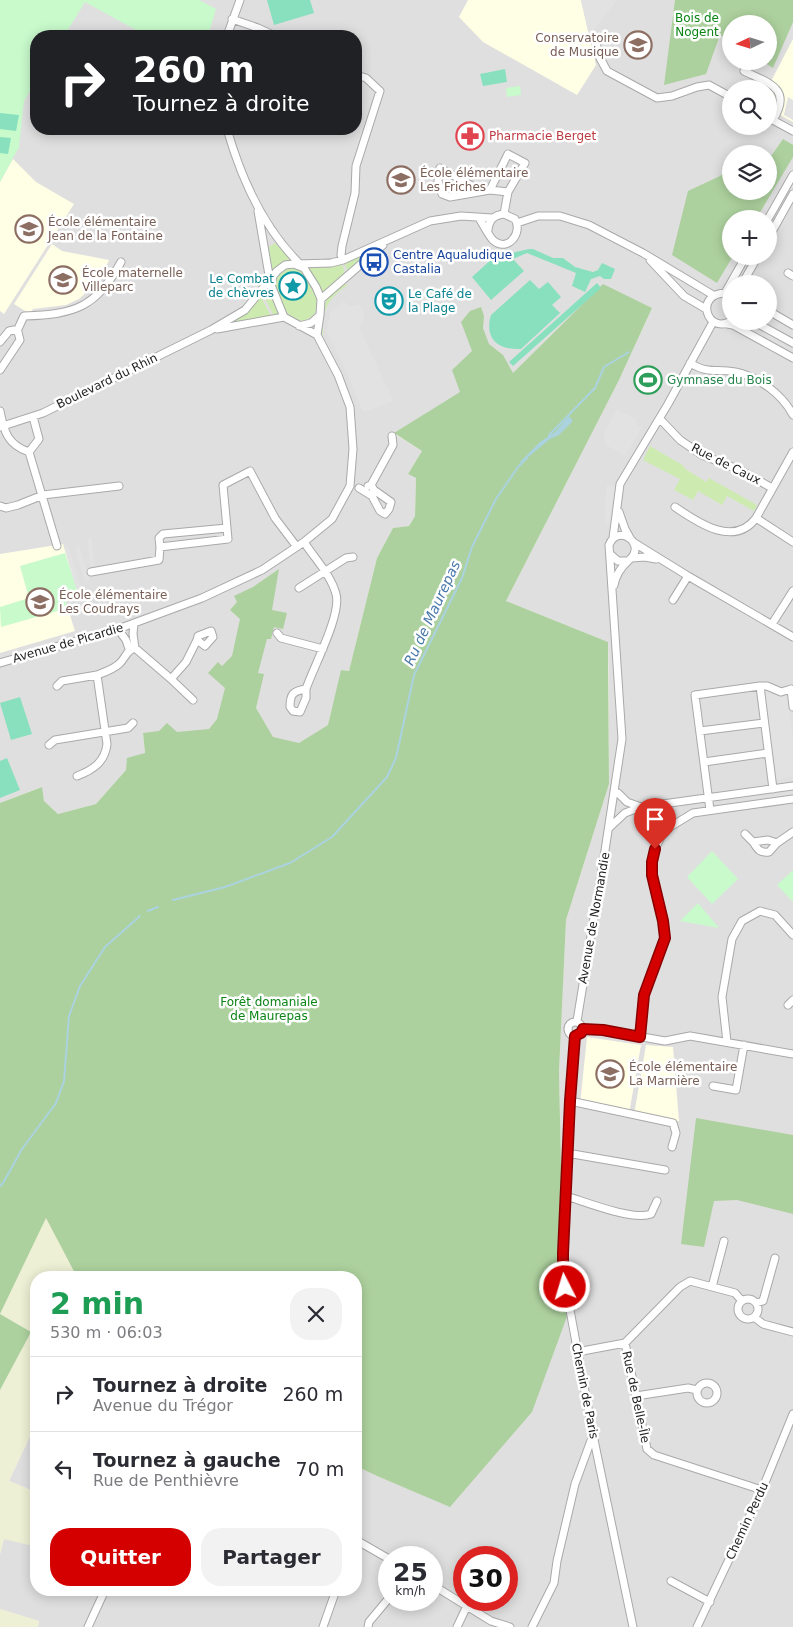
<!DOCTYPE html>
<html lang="fr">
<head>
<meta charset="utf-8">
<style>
	body { margin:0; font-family:"DejaVu Sans",sans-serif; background:#f2f2f3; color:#2b2b33; height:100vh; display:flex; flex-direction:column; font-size:19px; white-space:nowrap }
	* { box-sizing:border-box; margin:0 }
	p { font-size:16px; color:#7c7c81 }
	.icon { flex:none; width:28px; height:28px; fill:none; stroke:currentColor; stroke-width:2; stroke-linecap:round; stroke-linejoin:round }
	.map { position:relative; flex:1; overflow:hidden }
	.details { position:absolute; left:30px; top:1271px; width:332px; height:325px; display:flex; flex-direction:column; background:#fff; border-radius:20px; box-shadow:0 2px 12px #0003 }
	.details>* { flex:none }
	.guide { position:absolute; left:30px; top:30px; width:332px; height:105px; border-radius:20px; box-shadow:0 2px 12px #0003; background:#202124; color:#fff; overflow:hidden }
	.needle { width:32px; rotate:266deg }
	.controls { position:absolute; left:722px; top:15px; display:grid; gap:10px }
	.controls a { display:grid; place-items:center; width:55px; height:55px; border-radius:50%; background:#fff; box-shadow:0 2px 12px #0003; font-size:25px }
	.speed { position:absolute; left:378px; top:1546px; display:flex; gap:10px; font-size:25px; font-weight:700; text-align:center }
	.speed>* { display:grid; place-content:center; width:65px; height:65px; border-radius:50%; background:#fff; box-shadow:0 2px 12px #0003; line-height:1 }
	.speed small { font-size:12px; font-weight:400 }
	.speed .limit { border:8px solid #d22; background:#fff; color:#111 }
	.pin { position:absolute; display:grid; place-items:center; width:42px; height:42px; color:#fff; margin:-51px -21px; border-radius:50% 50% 50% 0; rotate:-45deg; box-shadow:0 0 5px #0007 }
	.pin .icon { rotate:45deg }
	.me { position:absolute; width:55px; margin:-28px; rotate:355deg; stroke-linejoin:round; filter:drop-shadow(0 0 4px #0008) }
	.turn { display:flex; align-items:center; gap:18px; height:105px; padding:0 20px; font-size:22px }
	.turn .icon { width:65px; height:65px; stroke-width:2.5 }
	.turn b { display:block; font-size:35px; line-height:42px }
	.round { display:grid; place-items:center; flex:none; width:52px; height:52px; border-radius:20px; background:#f2f2f3 }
	.headline { display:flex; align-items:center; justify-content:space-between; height:85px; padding:0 20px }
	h1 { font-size:30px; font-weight:700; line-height:38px; color:#1e9e55 }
	.cta { display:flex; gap:10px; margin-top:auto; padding:10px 20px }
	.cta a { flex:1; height:58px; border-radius:20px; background:#d40000; color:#fff; font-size:20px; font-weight:700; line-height:58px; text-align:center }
	.cta a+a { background:#f2f2f3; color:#2b2b33 }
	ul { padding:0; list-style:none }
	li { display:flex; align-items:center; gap:15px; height:75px; padding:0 20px; border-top:1px solid #e1e1e2 }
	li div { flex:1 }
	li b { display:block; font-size:19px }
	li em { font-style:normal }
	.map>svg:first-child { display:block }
	.residential { fill:#e0dfdf; fill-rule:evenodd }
	.education { fill:#ffffe5 }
	.farmland { fill:#eef0d5 }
	.grass { fill:#cdebb0 }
	.forest { fill:#add19e }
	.park { fill:#c8facc }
	.pitch { fill:#88e0be }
	.parking { fill:#e2e2e2 }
	.water { fill:#aad3df }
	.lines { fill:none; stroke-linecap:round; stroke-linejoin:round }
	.stream { stroke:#aad3df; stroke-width:2 }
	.minor-casing { stroke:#a9a9a9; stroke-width:9 }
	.minor { stroke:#fff; stroke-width:7 }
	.route-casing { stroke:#8a0000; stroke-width:12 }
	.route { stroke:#d40000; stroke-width:9 }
	.labels { text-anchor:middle; stroke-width:5; stroke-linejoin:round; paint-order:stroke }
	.park-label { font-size:12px; fill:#0c8416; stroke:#fff }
	.education-label { font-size:12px; fill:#785e54; stroke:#fff; text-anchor:start }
	.health-label { font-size:12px; fill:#be3a42; stroke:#fff; text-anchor:start }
	.transit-label { font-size:12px; fill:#164399; stroke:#fff; text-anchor:start }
	.culture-label { font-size:12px; fill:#0d838f; stroke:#fff; text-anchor:end }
	.leisure-label { font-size:12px; fill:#27864d; stroke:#fff; text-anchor:start }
	.street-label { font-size:12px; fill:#222; stroke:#fff }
	.water-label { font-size:14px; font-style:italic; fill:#4a7aab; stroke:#fff }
</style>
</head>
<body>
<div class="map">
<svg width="793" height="1627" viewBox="0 0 793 1627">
	<rect width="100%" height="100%" fill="#f2efe9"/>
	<path class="residential" d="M0,0H793V1627H38L39,1621L0,1609V1554L4,1538L29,1545L36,1531V1590H356V1466L377,1476L450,1506L563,1260L559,1072L566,920L609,784V668L608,642L506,601L619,380L652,308L513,373L467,409L394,434L422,451L408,474L416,478L415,516L409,526L393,528L377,558L349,671L342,670L328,725L300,743L143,734L145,754L126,770L96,804L58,814L44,801L41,787L0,803ZM731,24H769V61H731ZM36,36H356V129H36ZM731,89H769V126H731ZM731,154H769V191H731ZM731,219H769V256H731ZM731,284H769V321H731ZM389,1558H431V1600H389ZM464,1558H506V1600H464Z
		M33,1430L36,1431V1492L9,1481Z"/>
	<path class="education" d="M468,0H581L596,65L577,95L483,42L459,17Z
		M793,39V122L769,109V89H767Z
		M13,159L36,182L74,204L4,314L0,311V182Z
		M52,244L62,251L109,260L101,278L79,299L66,305L33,309L30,314L14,304Z
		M63,544L78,592L62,590L75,631L0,653V554Z
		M587,1037L641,1045L629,1114L580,1104Z
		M646,1045L673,1047L679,1121L634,1115Z"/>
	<path class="farmland" d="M46,1217L77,1277L36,1278V1431L33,1430L9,1481L36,1492V1531L29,1545L4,1539L0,1554V1390L31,1332L0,1314Z
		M0,1609L39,1621L38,1627H0Z"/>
	<path class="grass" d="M275,243L292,261L272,271L269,247Z
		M378,246L348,271L344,263Z
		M342,264L345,273L322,293L313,275L307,267Z
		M293,267C309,272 322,297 315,313C297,334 281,308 276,290C275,287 273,283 274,279C277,271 286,268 293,267Z
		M342,284L348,285C326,299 322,311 323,337L321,331L326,300L328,296Z
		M267,288L279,315L274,316L262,293Z
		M260,295L271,316L224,324Z
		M650,446L684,466V468L706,482L709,478L757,505L754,511L727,496L722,505L698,491L693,500L674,490L680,479L643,460Z"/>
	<path class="forest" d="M675,0H793V22L773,68L762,61H769V24H731V42L720,35L706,74L664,85Z
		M783,139L793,145V157L756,219H731V256H733L717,283L672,255L688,191L720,176L731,167V191H769V159Z
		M603,284L652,308L619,380L506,601L608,642L609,784L566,920L559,1072L563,1260L569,1311L532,1412L450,1507L377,1476L356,1466V1278L77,1277L46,1218L0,1314V803L42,787L44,801L58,814L96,804L126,770L127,758L145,753L143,733L159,731L167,723L177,732L209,729L217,719L225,688L208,673L218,662L222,666L232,656L240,619L230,610L237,602L234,596L253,587L279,569L272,610L287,613L283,629L274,627L271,639H267L258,673L264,674L256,708L273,737L299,743L328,725L341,670L349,671L377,558L393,528L409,526L415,516L416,478L408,474L422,451L394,433L460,392L452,370L472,351L461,322L470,311L481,307L484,316L483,328L489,344L503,355L513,373Z
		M696,1118L793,1135V1214L737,1200L714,1201L704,1247L681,1244Z
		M0,1314L31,1332L0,1390Z"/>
	<path class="park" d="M0,0H199L216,9L208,36H147L85,2L64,36H36V81L24,101L19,147L0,182Z
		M520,86L521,95L507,97L506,88Z
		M65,553L78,592L62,589L68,608L1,627L0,607L29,598L20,566Z
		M712,851L738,879L712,904L687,877Z
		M793,870V902L777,885Z
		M698,903L719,928L680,921Z"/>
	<path class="pitch" d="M267,0H310L314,13L274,25Z
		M505,69L507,82L483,86L480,74Z
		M0,113L19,115L16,131L0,129Z
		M0,137L11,138L8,154L0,153Z
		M529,249H533L553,258H563L575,267L593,272L598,270L602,263L615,269L611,279H604L600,276L591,279L585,292L572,286L576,273L527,253L513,259L524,271L491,300L472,277L494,257Z
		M530,280L539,289L548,282L561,297L552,305L560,313L521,349C498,350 484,339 491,315Z
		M597,283L601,288L513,366L509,362Z
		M20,697L32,734L11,740L0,703Z
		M7,758L20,790L0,798V761Z"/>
	<path class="parking" d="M581,0H617L589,36Z
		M788,97L793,100V120L784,115Z
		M344,301L348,306H356L360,304L365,317L359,328L394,401L363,412L346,371L327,332L330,313Z
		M617,410L636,419L637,426L642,428L625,456L606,445L603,434Z
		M607,485L617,486L614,524L605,523V504Z
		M92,538L94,566H90L87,539Z
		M68,546L81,587L76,588L64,547Z
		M79,546L90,580L85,582L75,548Z
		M756,687L787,691L793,743V777L768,780Z"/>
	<path class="water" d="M569,416L573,421L559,435L550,439L521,463L520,462L540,442L555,432Z"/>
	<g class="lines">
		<path class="stream" d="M549,435L595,388L604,367L629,352
			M173,900L225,887L290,863L332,837L387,777L396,758L414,675L462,578L472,547L496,499L518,467L527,458
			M148,911L158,907
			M0,1186L3,1183L22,1149L56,1103L64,1081L69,1016L80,986L105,947L140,916"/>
		<g class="minor-casing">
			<path id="minor" d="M232,19L258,28L275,36
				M227,36L240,0
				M595,40L600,58L607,71L657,98L672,96L697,87L709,85L731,97
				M744,71C768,83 793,88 773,120
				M769,118L793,131
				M227,129C241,178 264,229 301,265
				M481,191L440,168L438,181L442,194L450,197L490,190
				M258,211L270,281
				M504,214L508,192L525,163L508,154L490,190L508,192
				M479,218C483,224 489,237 494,241C508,252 523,233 515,219L504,214C494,215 489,220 488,230
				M768,219L793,175
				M517,223L538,216H560L589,225L643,253L713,295
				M769,237L793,194
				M343,260L341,255L342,246L355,193L356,166L380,91L366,78L356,75
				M650,260L684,296L706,309
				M297,264L331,263L343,260L430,221L461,216L492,218
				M788,273L793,276
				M742,284L758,256
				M725,293L746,256
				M731,296L725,293C694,294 707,335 731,321
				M321,299L383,245
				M769,311L793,325
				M753,321L793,343
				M727,324L733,325L793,358
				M217,329L284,317
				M17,331L24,316C76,314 95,308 121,262
				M317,335L320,315
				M0,342L9,331L14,330L18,332L20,340L0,370
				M690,363C710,375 716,368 735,372C759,377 782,394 793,415
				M0,411C4,432 8,445 29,452
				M660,419L680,440L702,455L740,470L772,488
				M0,427L43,413L211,330L245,310L272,277
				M29,452L57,546
				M29,452L39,439L33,417
				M368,486L371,485L393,445L392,436
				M359,488L372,496L380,511L385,514L389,509L391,502L374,490L371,485
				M0,506L6,508L18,505L43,495L119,486
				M675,507C697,522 734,548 756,518L793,452
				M619,512L625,529L630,538
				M756,518L793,542
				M613,538L620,484L668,404L713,322
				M304,542C315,559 331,575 336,594C342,614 313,668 306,689
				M633,542L688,576L793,637
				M160,547L228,539L223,485L250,471L275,518L297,547
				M632,558L645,557L656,559
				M91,572L159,560L160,547L159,538L163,534L227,528
				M614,585C616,575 620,568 628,561
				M299,588L346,558L353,557
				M673,600L688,576
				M134,624L133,634L135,648
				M772,624L793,591
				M118,629L126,640L129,649
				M277,633L281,638L323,649
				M135,648L171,679L186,662L197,640L205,646L213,637L211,631L198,636L197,640
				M0,663L118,629L202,598L262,570L304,542L332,519L350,486L353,449L350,407L338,375L317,335L284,317L271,285L273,276L277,271L285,265L294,264L304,268L316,287L321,299L320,315L311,323L299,326
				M171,679L193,700
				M57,686L62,681L97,675
				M760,686L773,789
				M306,689V698L300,712L293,711L290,707C290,694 293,691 306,689Z
				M791,689L793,707
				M700,731L764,723
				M49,745L55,740L128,728L133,723
				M704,762L768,753
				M77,776C93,770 105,762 107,744L97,675C105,672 112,670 119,664C126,658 126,650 135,648
				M615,793H618L627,802L641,807
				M710,810L695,695L760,686H767L781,692L791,689
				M609,828L625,813L641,807L793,786
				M745,834L753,842L768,840L777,843L793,832
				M753,842C758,850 760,853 769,852L777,843
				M788,1005L793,1000
				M577,1021L604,857L622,739L609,545C618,522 649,545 628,561H618L611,555
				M568 1029a7 7 0 1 1 14 0a7 7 0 1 1-14 0Z
				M583,1029L603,1030L665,1041L690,1036L793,1054
				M575,1036L570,1101L563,1272L593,1435L633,1627
				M640,1037L644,995L665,938L663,921L652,875V862L655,849L661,837L670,827L693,813L793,799
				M727,1042L722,997L732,939L742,921L760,911L775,915L793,935
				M713,1086L736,1090L744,1045
				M570,1101L673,1123L676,1133L672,1147
				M567,1153L665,1170
				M566,1196C586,1202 633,1221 651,1214L657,1201
				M712,1287L724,1241
				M738 1309a10 10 0 1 1 20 0a10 10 0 1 1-20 0Z
				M756,1303L763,1301L775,1258
				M754,1317L763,1324L793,1332
				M625,1343L647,1449L654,1455L762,1490
				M577,1352L625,1343L680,1287L690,1281L735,1293L742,1301
				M697 1393a10 10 0 1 1 20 0a10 10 0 1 1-20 0Z
				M636,1396L688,1388L697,1390
				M356,1540L389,1559
				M671,1581L710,1602
				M431,1584L491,1621L510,1627
				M88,1627L105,1590
				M323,1627L336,1590
				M368,1627L369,1622L389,1598
				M457,1627L467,1606
				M532,1627L554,1583L557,1561L575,1484L593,1435
				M697,1627L762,1490L793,1414"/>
		</g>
		<use href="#minor" class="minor"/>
	</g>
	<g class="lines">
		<g class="route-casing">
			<path id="route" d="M565,1287L563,1272V1253L570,1101L575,1036L581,1033L583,1029L603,1030L640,1037L644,995L665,938L663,921L652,875V862L655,849"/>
		</g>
		<use href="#route" class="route"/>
	</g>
	<defs>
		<g id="school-ring" transform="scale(1.4375)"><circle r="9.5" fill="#fff" stroke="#8d6e63" stroke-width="1.5"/><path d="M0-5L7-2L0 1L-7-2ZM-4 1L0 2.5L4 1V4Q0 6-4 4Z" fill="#8d6e63"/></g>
		<g id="pharmacy-ring" transform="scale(1.4375)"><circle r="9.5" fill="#fff" stroke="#e0444e" stroke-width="1.5"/><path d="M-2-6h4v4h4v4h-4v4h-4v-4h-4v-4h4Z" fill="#e0444e"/></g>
		<g id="bus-ring" transform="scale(1.4375)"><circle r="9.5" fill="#fff" stroke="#1a4fb4" stroke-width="1.5"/><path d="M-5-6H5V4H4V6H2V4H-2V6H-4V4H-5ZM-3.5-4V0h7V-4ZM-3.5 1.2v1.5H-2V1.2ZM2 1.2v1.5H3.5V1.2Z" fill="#1a4fb4"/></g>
		<g id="sight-ring" transform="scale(1.4375)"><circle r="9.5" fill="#fff" stroke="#0f9aa8" stroke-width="1.5"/><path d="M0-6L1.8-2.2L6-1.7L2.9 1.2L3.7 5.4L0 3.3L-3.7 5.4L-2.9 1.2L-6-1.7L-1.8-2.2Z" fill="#0f9aa8"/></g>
		<g id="theatre-ring" transform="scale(1.4375)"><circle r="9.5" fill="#fff" stroke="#0f9aa8" stroke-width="1.5"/><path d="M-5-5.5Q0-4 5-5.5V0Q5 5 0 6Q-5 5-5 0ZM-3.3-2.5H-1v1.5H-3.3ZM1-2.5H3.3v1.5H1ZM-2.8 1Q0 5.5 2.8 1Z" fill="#0f9aa8"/></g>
		<g id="stadium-ring" transform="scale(1.4375)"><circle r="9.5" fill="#fff" stroke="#2e9e5b" stroke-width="1.5"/><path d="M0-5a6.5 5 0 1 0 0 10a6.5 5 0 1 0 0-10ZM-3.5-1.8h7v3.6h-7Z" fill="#2e9e5b"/></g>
	</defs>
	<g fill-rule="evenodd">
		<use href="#school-ring" x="638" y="45"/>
		<use href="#pharmacy-ring" x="470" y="136"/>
		<use href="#school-ring" x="401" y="180"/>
		<use href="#school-ring" x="29" y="229"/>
		<use href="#bus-ring" x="374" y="262"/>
		<use href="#school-ring" x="63" y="280"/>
		<use href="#sight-ring" x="293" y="286"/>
		<use href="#theatre-ring" x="389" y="301"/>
		<use href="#stadium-ring" x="648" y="380"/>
		<use href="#school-ring" x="40" y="602"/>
		<use href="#school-ring" x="610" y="1074"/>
	</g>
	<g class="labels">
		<g class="park-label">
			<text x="697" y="22">Bois de<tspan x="697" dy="14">Nogent</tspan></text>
			<text x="269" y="1006">Forêt domaniale<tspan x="269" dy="14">de Maurepas</tspan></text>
		</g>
		<g class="education-label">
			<text x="619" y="42" text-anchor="end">Conservatoire<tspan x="619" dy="14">de Musique</tspan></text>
			<text x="420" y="177">École élémentaire<tspan x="420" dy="14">Les Friches</tspan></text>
			<text x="48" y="226">École élémentaire<tspan x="48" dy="14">Jean de la Fontaine</tspan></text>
			<text x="82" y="277">École maternelle<tspan x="82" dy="14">Villeparc</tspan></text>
			<text x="59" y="599">École élémentaire<tspan x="59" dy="14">Les Coudrays</tspan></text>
			<text x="629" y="1071">École élémentaire<tspan x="629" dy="14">La Marnière</tspan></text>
		</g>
		<g class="health-label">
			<text x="489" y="140">Pharmacie Berget</text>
		</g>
		<g class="transit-label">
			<text x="393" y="259">Centre Aqualudique<tspan x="393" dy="14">Castalia</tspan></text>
		</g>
		<g class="culture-label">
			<text x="274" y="283">Le Combat<tspan x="274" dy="14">de chèvres</tspan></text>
			<text x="408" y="298" text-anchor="start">Le Café de<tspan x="408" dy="14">la Plage</tspan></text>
		</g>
		<g class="leisure-label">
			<text x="667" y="384">Gymnase du Bois</text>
		</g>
		<g class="street-label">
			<text transform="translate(107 381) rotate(-26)" y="4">Boulevard du Rhin</text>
			<text transform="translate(726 464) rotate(27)" y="4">Rue de Caux</text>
			<text transform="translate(68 643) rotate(-16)" y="4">Avenue de Picardie</text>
			<text transform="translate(594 918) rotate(-80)" y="4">Avenue de Normandie</text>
			<text transform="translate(585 1391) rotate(79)" y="4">Chemin de Paris</text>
			<text transform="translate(636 1397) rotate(78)" y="4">Rue de Belle-Île</text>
			<text transform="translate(747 1521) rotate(-65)" y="4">Chemin Perdu</text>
		</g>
		<g class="water-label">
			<text transform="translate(432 613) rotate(-65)" y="5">Ru de Maurepas</text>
		</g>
	</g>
</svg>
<div class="controls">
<a><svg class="needle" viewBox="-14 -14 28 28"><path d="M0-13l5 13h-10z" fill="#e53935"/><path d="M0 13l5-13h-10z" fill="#7c7c81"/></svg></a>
<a><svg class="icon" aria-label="search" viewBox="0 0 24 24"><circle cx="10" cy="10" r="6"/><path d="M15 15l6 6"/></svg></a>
<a><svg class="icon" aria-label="layers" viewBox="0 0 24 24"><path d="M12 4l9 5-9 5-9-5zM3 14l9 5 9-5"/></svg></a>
<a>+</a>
<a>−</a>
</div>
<div class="speed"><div>25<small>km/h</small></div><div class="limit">30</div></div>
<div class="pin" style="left:655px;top:849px;background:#d93025"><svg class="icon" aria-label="arrive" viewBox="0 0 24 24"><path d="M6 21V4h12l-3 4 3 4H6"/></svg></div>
<svg class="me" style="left:565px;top:1287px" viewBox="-20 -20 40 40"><circle r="17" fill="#d40000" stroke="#fff" stroke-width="3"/><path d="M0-11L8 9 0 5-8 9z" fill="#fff"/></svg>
<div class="guide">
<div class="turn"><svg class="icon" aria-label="right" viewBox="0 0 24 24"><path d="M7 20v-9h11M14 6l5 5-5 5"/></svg><div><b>260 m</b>Tournez à droite</div></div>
</div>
<section class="details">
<div class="headline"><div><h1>2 min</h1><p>530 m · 06:03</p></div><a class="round"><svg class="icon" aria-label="close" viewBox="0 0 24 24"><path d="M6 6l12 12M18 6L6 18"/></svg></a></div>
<ul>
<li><svg class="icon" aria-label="right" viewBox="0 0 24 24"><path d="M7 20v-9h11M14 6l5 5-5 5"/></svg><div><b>Tournez à droite</b><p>Avenue du Trégor</p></div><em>260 m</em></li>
<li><svg class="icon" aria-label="left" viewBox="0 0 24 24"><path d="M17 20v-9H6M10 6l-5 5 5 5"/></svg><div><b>Tournez à gauche</b><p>Rue de Penthièvre</p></div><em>70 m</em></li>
</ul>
<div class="cta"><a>Quitter</a><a>Partager</a></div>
</section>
</div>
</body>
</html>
